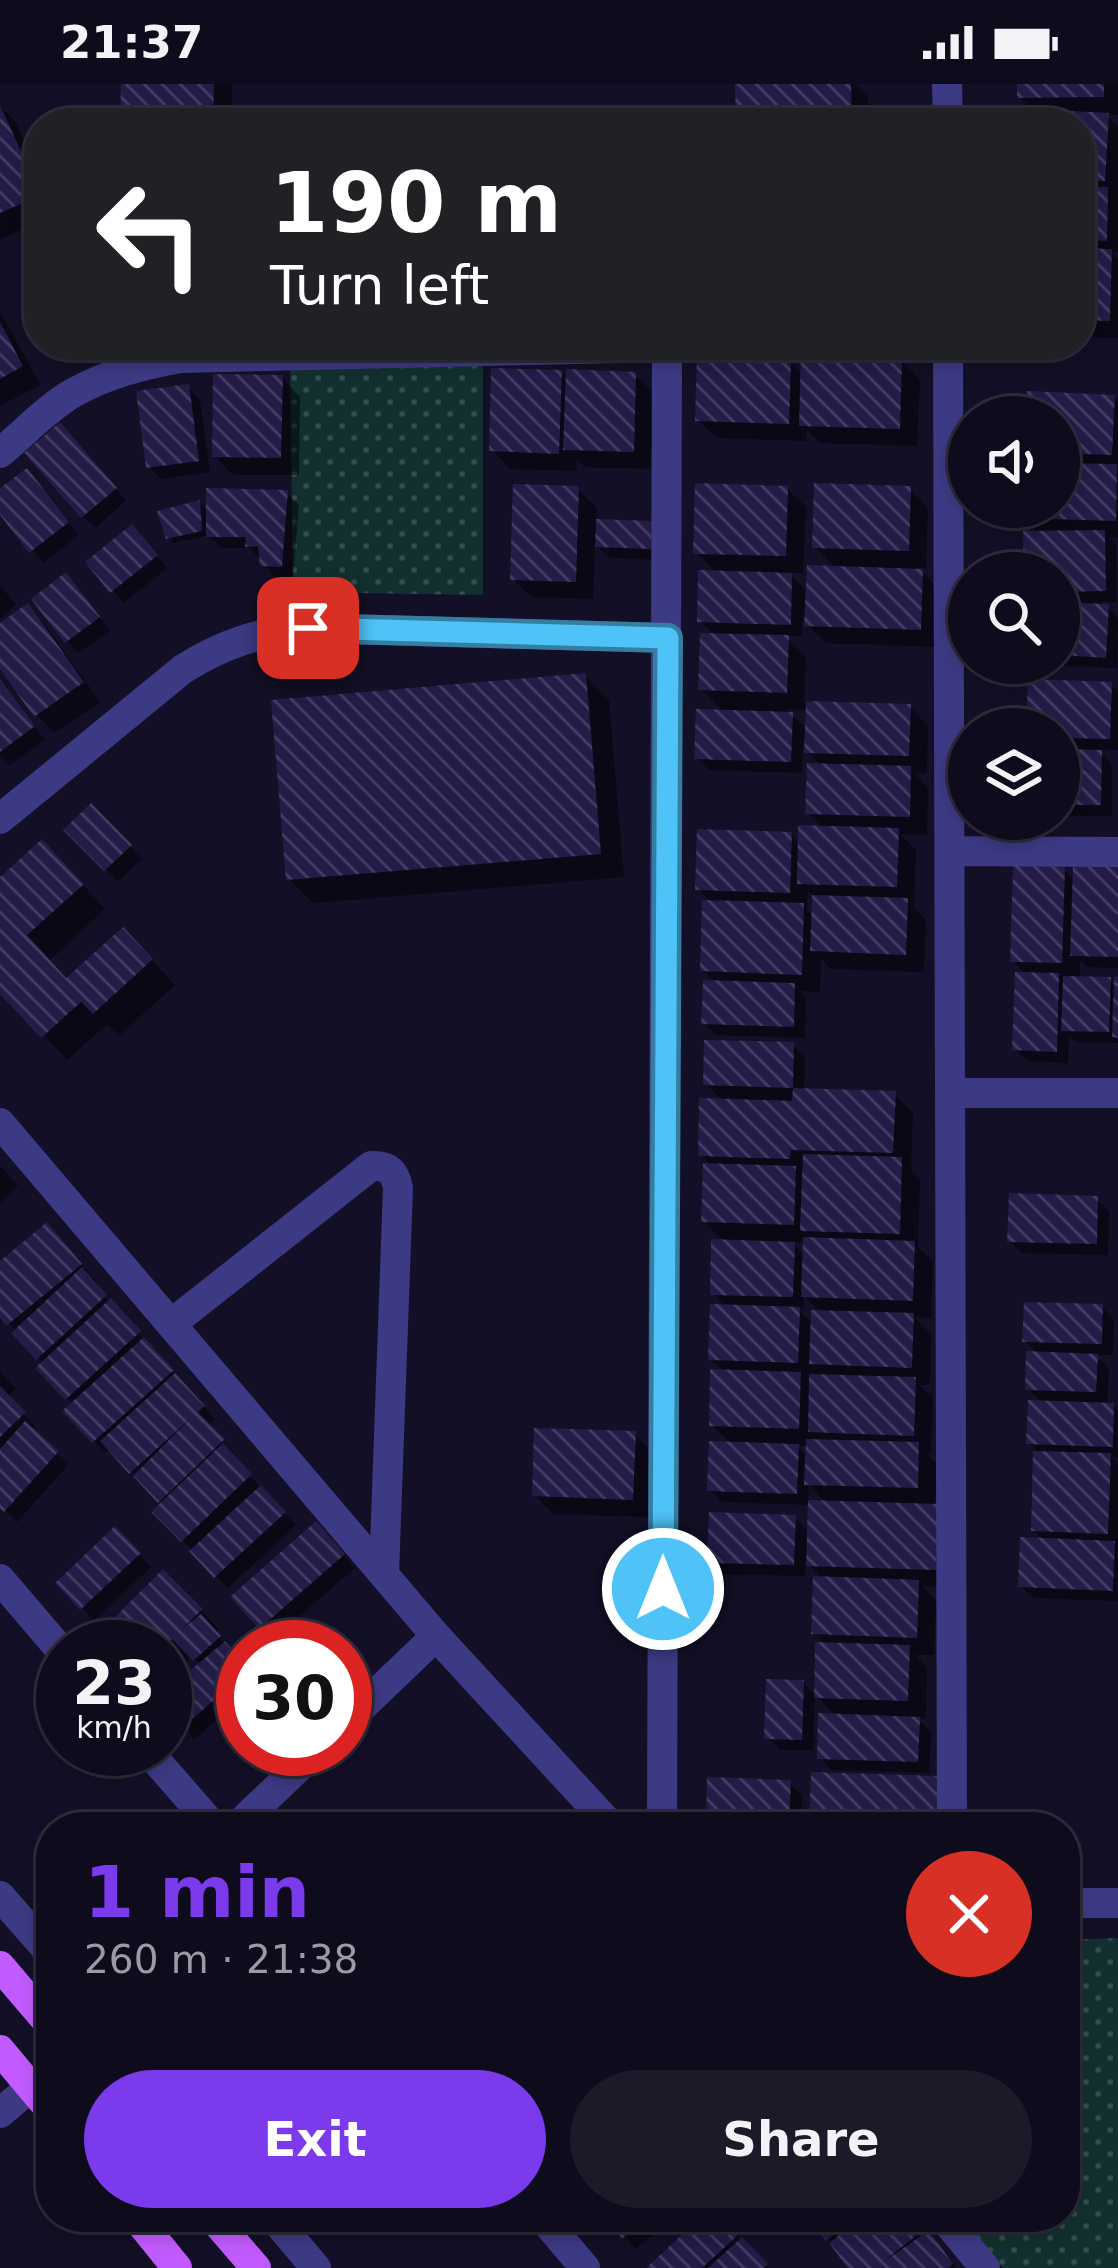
<!DOCTYPE html>
<html lang="en">
<head>
<meta charset="utf-8">
<style>
	body { margin:0; font-family:"DejaVu Sans",sans-serif; background:#1c1929; color:#f1f3f6; height:100vh; display:flex; flex-direction:column; font-size:45px; white-space:nowrap }
	* { box-sizing:border-box; margin:0 }
	p { font-size:39px; color:#9b9ba3 }
	.icon { flex:none; width:66px; height:66px; fill:none; stroke:currentColor; stroke-width:2; stroke-linecap:round; stroke-linejoin:round }
	.map { position:relative; flex:1; overflow:hidden }
	.side { position:absolute; left:36px; top:1728px; width:1044px; height:420px; display:flex; flex-direction:column; background:#0e0b1c; border-radius:48px; box-shadow:0 6px 18px #0003,0 0 0 3px #2e2b3b }
	.side>* { flex:none }
	.guide { position:absolute; left:24px; top:24px; width:1071px; height:252px; border-radius:48px; box-shadow:0 6px 18px #0003,0 0 0 3px #2e2b3b; background:#202124; color:#fff; overflow:hidden }
	.fabs { position:absolute; left:948px; top:312px; display:grid; gap:24px }
	.fabs a { display:grid; place-items:center; width:132px; height:132px; border-radius:50%; background:#0e0b1c; box-shadow:0 6px 18px #0003,0 0 0 3px #2e2b3b; font-size:60px }
	.speed { position:absolute; left:36px; top:1536px; display:flex; gap:24px; font-size:60px; font-weight:700; text-align:center }
	.speed>* { display:grid; place-content:center; width:156px; height:156px; border-radius:50%; background:#0e0b1c; box-shadow:0 6px 18px #0003,0 0 0 3px #2e2b3b; line-height:1 }
	.speed small { font-size:30px; font-weight:400 }
	.speed .limit { border:18px solid #d22; background:#fff; color:#111 }
	.pin { position:absolute; display:grid; place-items:center; width:102px; height:102px; color:#fff; margin:-51px; border-radius:24px; box-shadow:0 6px 18px #0006 }
	.me { position:absolute; width:132px; margin:-66px; rotate:0deg; stroke-linejoin:round; filter:drop-shadow(0 0 9px #0008) }
	.turn { display:flex; align-items:center; gap:42px; height:252px; padding:0 48px; font-size:54px }
	.turn .icon { width:156px; height:156px; stroke-width:2.5 }
	.turn b { display:block; font-size:84px; line-height:102px }
	.round { display:grid; place-items:center; flex:none; width:126px; height:126px; border-radius:63px; background:#1c1929 }
	.headline { display:flex; align-items:center; justify-content:space-between; height:204px; padding:0 48px }
	h1 { font-size:72px; font-weight:700; line-height:90px; color:#7c3aed }
	.primary-button { display:flex; gap:24px; margin-top:auto; padding:24px 48px }
	.primary-button a { flex:1; height:138px; border-radius:72px; background:#7c3aed; color:#fff; font-size:48px; font-weight:700; line-height:138px; text-align:center }
	.primary-button a+a { background:#1c1929; color:#f1f3f6 }
	.status { display:flex; justify-content:space-between; align-items:center; height:84px; padding:0 60px; background:#0e0b1c; direction:ltr }
	.status svg { height:33px; fill:currentColor }
	.map>svg:first-child { display:block }
	.grass { fill:url(#grass-dots) }
	.shadow { fill:#0007; fill-rule:evenodd }
	.building { fill:url(#building-back-hatch) }
	.lines { fill:none; stroke-linecap:round; stroke-linejoin:round }
	.minor { stroke:#3d3a85; stroke-width:30 }
	.major { stroke:#c25bff; stroke-width:30 }
	.route-casing { stroke:#337fa1; stroke-width:30 }
	.route { stroke:#4fc3f7; stroke-width:21 }
</style>
</head>
<body>
<div class="status"><b>21:37</b><svg viewBox="0 0 49 12"><path d="M0 12V9h3v3zM5 12V6h3v6zM10 12V3h3v9zM15 12V0h3v12zM26 1h20v11H26zM47 4h2v5h-2z"/></svg></div>
<div class="map">
<svg width="1118" height="2184" viewBox="0 0 1118 2184">
	<defs>
		<pattern id="grass-dots" width="8" height="8" patternUnits="userSpaceOnUse" patternTransform="scale(3)"><rect width="8" height="8" fill="#12302f"/><path d="M2 2h.1M6 6h.1" fill="none" stroke="#344d4e" stroke-width="1.8" stroke-linecap="round"/></pattern>
		<pattern id="building-back-hatch" width="6" height="6" patternUnits="userSpaceOnUse" patternTransform="scale(3)"><rect width="6" height="6" fill="#241b47"/><path d="M-1 5l2 2M0 0l6 6M5-1l2 2" fill="none" stroke="#433b63"/></pattern>
	</defs>
	<rect width="100%" height="100%" fill="#130f26"/>
	<path class="grass" d="M483,276V511L293,508L290,280Z
		M1118,1854V2184H1003L959,2133H1065V1856Z"/>
	<path class="shadow" d="M124,0H232L231,39H123Z
		M738,0H855L868,13L869,39H739Z
		M1020,0H1118V31H1106L1118,43V168H1111L1118,175V254L1080,253V39H1016L1035,28L1020,13Z
		M0,22L15,37L39,90V138L0,155Z
		M0,227L40,301L0,322Z
		M901,277L920,296L917,362L820,359L807,346L806,357L717,354L698,336L790,279L803,292Z
		M561,289L568,297L635,291L654,309L651,385L585,383L577,375L576,387L510,385L492,366Z
		M282,294L300,313L299,391H233L215,372Z
		M188,303L200,316L210,388L161,395L149,383Z
		M1114,314L1118,318V454L1109,453L1116,461L1117,518H1102L1118,534L1117,584L1043,581L1041,579H1059V489H1027L1039,450L1022,433L1023,423H1059V333H1029Z
		M72,354L126,417L95,444L83,432Z
		M38,400L79,451L43,479L0,426V408Z
		M578,405L597,424L596,438L650,440L662,476L610,474L595,460L593,515L531,513L513,495Z
		M787,405L806,423L803,489H788L809,509L837,485L815,463L910,405L928,424L926,484H918L940,506L939,563L826,559L802,536V552L784,551L806,573L804,620L910,623L928,642L927,689H914L928,704L927,751L900,750L916,766L914,824L926,836L924,888L831,885L821,874L820,908L799,907L806,914L805,954L717,951L704,939L716,899L703,886L712,819L698,805L791,751L801,761L824,745L808,729L822,682L803,663L802,689L710,686L697,674L725,629L701,605L715,552L700,537L717,490L696,468ZM786,625L808,626V647ZM808,806L815,813L814,833L807,826Z
		M287,409L299,421L293,493H275L250,464H221L209,451L174,459L168,453L199,419L209,429Z
		M144,456L167,484L124,519L89,478Z
		M0,501L16,521L0,535Z
		M78,504L110,547L79,569L67,557Z
		M28,523L46,542L100,618L55,649L37,631L0,579V543Z
		M585,592L609,616L624,793L313,819L289,795Z
		M0,595L45,656L10,681L0,671Z
		M1111,601L1118,608V666L1097,665L1112,681V732H1059V645H1029Z
		M91,723L142,775L118,797L68,746Z
		M66,783L105,825L49,877L67,897L147,871L175,901L119,952L107,940L67,976L0,905V797Z
		M1064,786L1076,798L1118,786V884L1086,883L1080,877V895L1109,896L1116,903L1118,896V959L1076,958L1069,950L1068,979L1027,977L1015,965L1027,891L1013,877Z
		M793,961L805,974L804,1007L894,1010L913,1029L911,1086L920,1095L918,1163L933,1178L931,1234L914,1233L931,1250L930,1301H919L933,1314L931,1369H926L937,1380L935,1422L953,1503L922,1502L936,1517L934,1571H915L927,1583L926,1634H917L931,1648L929,1689L832,1686L820,1674L837,1633L817,1612L826,1561L814,1549L824,1496L806,1478L805,1492L723,1490L711,1477L795,1434L810,1449L811,1421L722,1418L710,1406L732,1361L712,1341L725,1288L711,1275L726,1223L713,1209L725,1159L704,1137L712,1082L701,1071L723,1017L706,1000ZM791,1158L806,1159V1173ZM804,1212L822,1229L813,1240L797,1224H804ZM796,1361L809,1362L808,1374ZM809,1401L827,1420L808,1419Z
		M0,1082L18,1101L0,1119Z
		M1097,1115L1109,1127L1108,1171L1022,1169L1010,1157Z
		M65,1161L98,1199L95,1201L215,1335L208,1342L234,1369L231,1372L296,1441L228,1504L156,1428L163,1420L111,1365L106,1369L94,1357L73,1320L40,1284L44,1280L0,1229V1181Z
		M1102,1223L1114,1236L1113,1271H1095L1109,1285L1107,1321L1113,1322L1118,1326V1374L1111,1373L1118,1380V1517L1034,1514L1021,1502L1045,1457L1034,1446L1036,1366L1029,1359L1042,1319L1028,1305L1039,1271L1025,1257Z
		M0,1288L16,1305L7,1313L35,1342L31,1346L68,1381L17,1438L0,1422Z
		M634,1350L653,1369L651,1433L553,1430L535,1411Z
		M115,1446L151,1483L94,1536L59,1499Z
		M328,1453L355,1484L273,1555L261,1543Z
		M164,1489L219,1545L215,1549L243,1581V1614L194,1655L165,1622V1612L201,1581L192,1572L165,1598V1563H119Z
		M803,1599L815,1611L813,1666H780L768,1653Z
		M789,1699L802,1711L800,1743H709Z
		M608,2133H718L768,2184H650L684,2153L669,2136L636,2165Z
		M810,2133H919L956,2184H852Z"/>
	<path class="building" d="M121,0H214L213,39H120Z
		M735,0H851L852,39H736Z
		M1017,0H1104V13L1017,14Z
		M0,21L39,107V112L0,129Z
		M1014,24L1109,29L1105,97L1080,96V39H1013Z
		M1080,102L1108,103L1107,157L1080,156Z
		M1080,164L1112,165L1110,237L1080,236Z
		M0,238L23,282L0,295Z
		M801,270L902,274L900,345L799,342Z
		M697,272L791,276L789,340L695,337Z
		M491,284L562,286L559,370L489,367Z
		M566,285L636,288L634,368L563,366Z
		M213,290L283,291L281,374L212,373Z
		M189,300L199,377L146,384L136,307Z
		M1027,307L1115,311L1112,371L1059,369V333H1026Z
		M60,338L117,404L81,434L24,369Z
		M1059,379L1117,380L1116,437L1019,434L1020,423H1059Z
		M27,384L69,438L29,469L0,431V404Z
		M695,399L788,402L786,472L693,470Z
		M814,399L911,402L909,467L812,464Z
		M513,400L579,402L576,498L510,496Z
		M206,404L288,406L282,483L260,482L258,462L245,463L246,453H206Z
		M200,416L202,447L166,455L157,427Z
		M596,435L652,437L651,465L595,463Z
		M132,440L158,471L110,509L85,478Z
		M1105,446L1106,507L1059,508V489H1024L1023,447Z
		M807,481L923,485L921,546L804,542Z
		M698,486L792,489L791,541L697,538Z
		M66,488L100,533L65,559L31,515Z
		M1059,518L1109,520L1106,574L1059,571Z
		M28,519L84,598L34,633L0,585V539Z
		M700,549L789,551L787,609L698,606Z
		M586,589L601,770L286,796L271,616Z
		M0,595L35,642L0,668Z
		M1028,595L1112,598L1110,655L1059,654V645H1026Z
		M806,617L911,620L909,672L804,669Z
		M696,625L793,628L791,678L694,675Z
		M1059,665L1102,666L1101,721H1059Z
		M807,679L911,682L910,733L805,730Z
		M91,719L132,761L104,787L63,746Z
		M798,741L899,744L897,803L797,800Z
		M697,745L792,748L790,809L695,806Z
		M42,755L84,800L27,851L66,894L123,843L153,875L93,930L81,918L41,954L0,910V793Z
		M1013,782L1065,783L1062,879L1010,878Z
		M1073,782L1118,783V873L1070,872Z
		M812,811L908,814L906,871L810,867Z
		M702,816L804,819L802,891L700,887Z
		M1015,888L1059,889L1057,968L1012,966Z
		M1063,892L1111,893L1109,948L1061,947Z
		M1114,893H1118V954L1112,953Z
		M703,896L795,899L794,943L701,940Z
		M704,956L794,958L793,1004L703,1001Z
		M793,1004L896,1007L893,1069L791,1066L790,1075L698,1072L699,1014L792,1017Z
		M803,1070L902,1073L900,1150L800,1147Z
		M703,1079L796,1082L794,1141L701,1138Z
		M1009,1109L1098,1112L1097,1160L1007,1158Z
		M47,1138L82,1180L6,1242L0,1234V1177Z
		M803,1153L915,1157L913,1217L801,1213Z
		M711,1155L795,1158L793,1213L710,1211Z
		M82,1183L107,1211L36,1276L11,1249Z
		M111,1214L141,1247L65,1316L35,1284Z
		M1024,1218L1103,1220L1102,1260L1022,1258Z
		M710,1220L800,1223L798,1279L708,1276Z
		M811,1226L914,1229L912,1284L809,1280Z
		M144,1253L174,1286L92,1359L62,1327Z
		M1026,1267L1098,1270L1096,1308L1025,1306Z
		M710,1285L801,1288L799,1345L709,1342Z
		M175,1289L205,1322L198,1328L225,1355L158,1419L133,1392L192,1333L129,1390L100,1357Z
		M809,1290L916,1293L914,1352L808,1348Z
		M0,1302L26,1328L0,1353Z
		M1028,1316L1114,1319L1113,1363L1026,1360Z
		M25,1337L59,1367L4,1428L0,1425V1365Z
		M534,1344L636,1347L633,1416L532,1412Z
		M806,1355L919,1358L918,1404L804,1401Z
		M709,1357L799,1360L797,1410L707,1407Z
		M223,1359L252,1390L181,1458L151,1428Z
		M1033,1367L1111,1369L1108,1450L1031,1447Z
		M261,1401L286,1428L214,1494L189,1467Z
		M808,1416L938,1420L936,1486L806,1482Z
		M709,1428L796,1431L794,1481L707,1479Z
		M316,1437L345,1470L259,1545L230,1513Z
		M115,1442L141,1469L80,1526L55,1499Z
		M1020,1453L1115,1457L1113,1507L1018,1503Z
		M163,1485L203,1525L181,1546L201,1530L221,1552L193,1577L172,1555L164,1563H114L100,1548Z
		M813,1492L919,1496L917,1554L811,1550Z
		M225,1557L243,1579V1592L180,1645L165,1627V1608Z
		M815,1558L910,1561L908,1617L814,1614Z
		M766,1595L804,1596L802,1656L764,1655Z
		M818,1629L920,1633L918,1678L817,1675Z
		M811,1688L939,1692L938,1743H809Z
		M707,1693L791,1696L789,1743H706Z
		M604,2133H647L622,2155Z
		M662,2133H697L678,2150Z
		M701,2133H722L738,2151L702,2184H646Z
		M806,2133H855L826,2157Z
		M862,2133H919L927,2143L882,2179L929,2146L953,2180L948,2184H848L829,2159Z
		M742,2153L768,2180L764,2184H708Z"/>
	<g class="lines">
		<path class="minor" d="M947,0L948,39
			M948,261L952,1743
			M0,369C23,350 47,324 73,309C107,290 142,281 180,274L667,263H948
			M0,735L183,585C223,560 261,547 308,544L667,554
			M950,767L1118,768
			M951,1009H1118
			M0,1039L436,1552L612,1743
			M171,1240L371,1082C388,1081 395,1087 398,1104L384,1490
			M0,1495L63,1569
			M345,1639L436,1552
			M146,1665L214,1743
			M236,1743L318,1665
			M662,1743L667,263
			M0,1812L51,1870
			M1065,1819H1118
			M0,2029L31,2003
			M273,2133L316,2184
			M542,2133L585,2184
			M943,2133L985,2184"/>
		<path class="major" d="M0,1882L51,1942
			M0,1966L51,2027
			M136,2133L177,2184
			M212,2133L256,2184"/>
	</g>
	<g class="lines">
		<g class="route-casing">
			<path id="route" d="M308,544L668,554L663,1505"/>
		</g>
		<use href="#route" class="route"/>
	</g>
</svg>
<div class="fabs">
<a><svg class="icon" aria-label="sound" viewBox="0 0 24 24"><path d="M4 9h4l5-4v14l-5-4H4zM17 9q2 3 0 6"/></svg></a>
<a><svg class="icon" aria-label="search" viewBox="0 0 24 24"><circle cx="10" cy="10" r="6"/><path d="M15 15l6 6"/></svg></a>
<a><svg class="icon" aria-label="layers" viewBox="0 0 24 24"><path d="M12 4l9 5-9 5-9-5zM3 14l9 5 9-5"/></svg></a>
</div>
<div class="speed"><div>23<small>km/h</small></div><div class="limit">30</div></div>
<div class="pin" style="left:308px;top:544px;background:#d93025"><svg class="icon" aria-label="arrive" viewBox="0 0 24 24"><path d="M6 21V4h12l-3 4 3 4H6"/></svg></div>
<svg class="me" style="left:663px;top:1505px" viewBox="-20 -20 40 40"><circle r="17" fill="#4fc3f7" stroke="#fff" stroke-width="3"/><path d="M0-11L8 9 0 5-8 9z" fill="#fff"/></svg>
<div class="guide">
<div class="turn"><svg class="icon" aria-label="left" viewBox="0 0 24 24"><path d="M17 20v-9H6M10 6l-5 5 5 5"/></svg><div><b>190 m</b>Turn left</div></div>
</div>
<section class="side">
<div class="headline"><div><h1>1 min</h1><p>260 m · 21:38</p></div><a class="round" style="background:#d93025;color:#fff"><svg class="icon" aria-label="close" viewBox="0 0 24 24"><path d="M6 6l12 12M18 6L6 18"/></svg></a></div>
<div class="primary-button"><a>Exit</a><a>Share</a></div>
</section>
</div>
</body>
</html>
